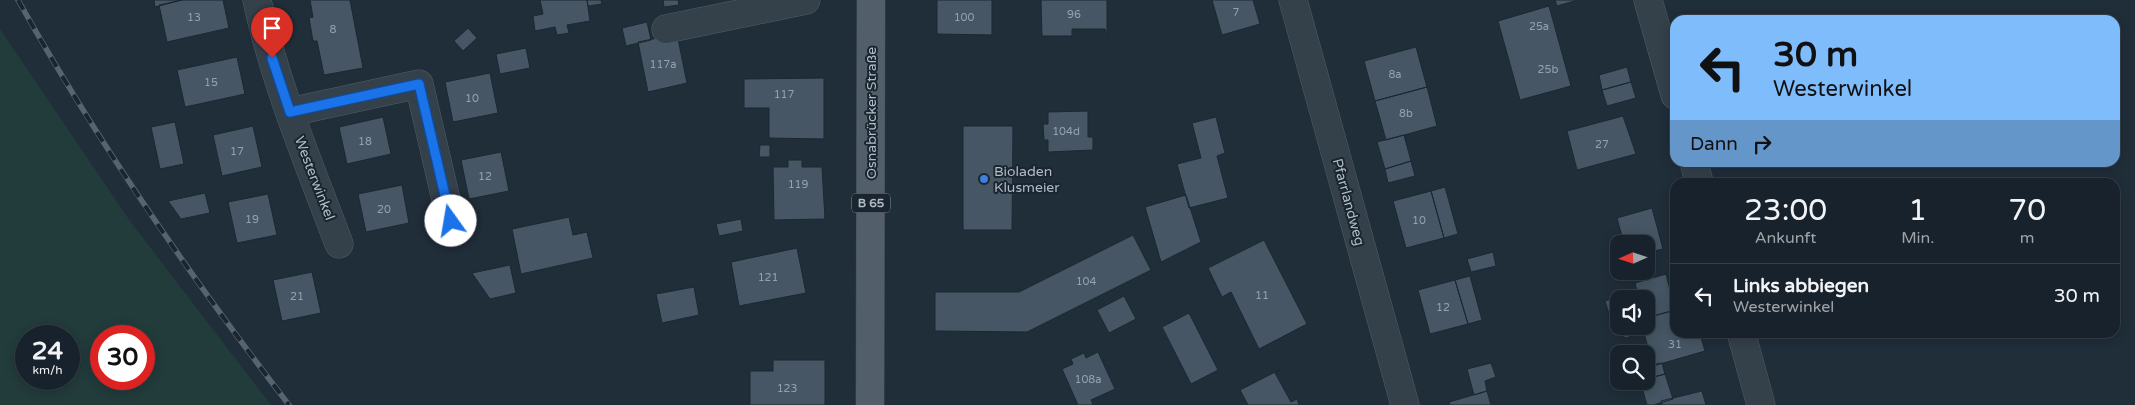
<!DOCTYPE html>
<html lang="de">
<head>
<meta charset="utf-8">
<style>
	body { margin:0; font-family:"Varela Round",sans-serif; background:#252f38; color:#f1f3f6; height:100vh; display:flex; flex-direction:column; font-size:19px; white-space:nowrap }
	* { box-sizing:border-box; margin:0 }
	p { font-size:16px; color:#9fa4a9 }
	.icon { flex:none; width:28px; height:28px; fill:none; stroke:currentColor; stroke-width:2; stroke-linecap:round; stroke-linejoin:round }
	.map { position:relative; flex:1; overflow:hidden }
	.details { position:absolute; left:1670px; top:178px; width:450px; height:160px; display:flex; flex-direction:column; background:#18222c; border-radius:15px; box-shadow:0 2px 12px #0003,0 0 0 1px #363f48 }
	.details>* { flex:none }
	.top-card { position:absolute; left:1670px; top:15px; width:450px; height:152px; border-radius:15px; box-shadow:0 2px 12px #0003,0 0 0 1px #363f48; background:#7fbcfc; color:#111; overflow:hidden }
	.needle { width:32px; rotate:267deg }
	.controls { position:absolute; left:1610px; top:235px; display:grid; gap:10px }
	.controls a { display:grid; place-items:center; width:45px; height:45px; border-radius:10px; background:#18222c; box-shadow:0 2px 12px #0003,0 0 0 1px #363f48; font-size:25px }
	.speed { position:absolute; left:15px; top:325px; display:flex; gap:10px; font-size:25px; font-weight:700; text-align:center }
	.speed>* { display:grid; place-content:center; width:65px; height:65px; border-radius:50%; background:#18222c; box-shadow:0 2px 12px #0003,0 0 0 1px #363f48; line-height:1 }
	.speed small { font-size:12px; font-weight:400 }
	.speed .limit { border:8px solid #d22; background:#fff; color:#111 }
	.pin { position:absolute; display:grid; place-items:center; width:42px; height:42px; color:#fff; margin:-51px -21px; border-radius:50% 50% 50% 0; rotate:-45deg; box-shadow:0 0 5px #0007 }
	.pin .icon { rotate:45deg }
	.me { position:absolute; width:55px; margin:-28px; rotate:347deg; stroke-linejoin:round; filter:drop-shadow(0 0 4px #0008) }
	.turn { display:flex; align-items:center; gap:18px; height:105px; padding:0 20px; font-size:22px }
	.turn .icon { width:65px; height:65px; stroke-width:2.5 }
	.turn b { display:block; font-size:35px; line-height:42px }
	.then { display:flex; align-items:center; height:48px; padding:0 20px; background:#0003; gap:10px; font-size:19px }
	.eta { display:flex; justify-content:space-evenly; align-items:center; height:85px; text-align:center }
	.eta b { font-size:30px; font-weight:600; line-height:35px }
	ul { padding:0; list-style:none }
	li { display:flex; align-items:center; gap:15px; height:65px; padding:0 20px; border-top:1px solid #363f48 }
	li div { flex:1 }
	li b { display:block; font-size:19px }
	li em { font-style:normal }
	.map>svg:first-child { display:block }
	.green { fill:#223b3b; fill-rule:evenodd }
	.building { fill:#465664; stroke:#1c2731 }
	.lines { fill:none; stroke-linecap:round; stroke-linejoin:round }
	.minor-casing { stroke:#525e68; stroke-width:29 }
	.major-casing { stroke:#3e4954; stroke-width:29 }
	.minor { stroke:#34404a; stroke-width:28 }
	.major { stroke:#525f6b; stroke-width:28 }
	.rail-casing { stroke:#566472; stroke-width:5.5 }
	.rail { stroke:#1a252f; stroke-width:4; stroke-dasharray:11; stroke-linecap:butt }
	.route-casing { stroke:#114b97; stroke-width:12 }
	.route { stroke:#1a73e8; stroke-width:9 }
	.shop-dot { fill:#3f7fe0; stroke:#1a252f; stroke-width:2 }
	.labels { text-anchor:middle; stroke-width:4; stroke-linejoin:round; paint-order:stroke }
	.number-label { font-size:11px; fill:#95a2ae }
	.shield { fill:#1a252f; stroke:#828e99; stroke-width:1 }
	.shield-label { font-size:12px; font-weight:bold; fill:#afbbc7 }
	.street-label { font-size:14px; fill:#afbbc7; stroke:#1a252f }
	.poi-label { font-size:14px; fill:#afbbc7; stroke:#1a252f; text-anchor:start }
</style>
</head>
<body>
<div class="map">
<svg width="2135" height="405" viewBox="0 0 2135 405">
	<rect width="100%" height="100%" fill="#202e3a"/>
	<path class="green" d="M0,29L130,221L271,405H0ZM26,336H69V379H26ZM101,336H144V379H101Z"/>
	<path class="building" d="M154,0H182L155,7Z
		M182,0H223L229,28L167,42L159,5Z
		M310,0H350L363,68L324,75L317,41H313L309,18L313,17Z
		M540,0H587L590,21L567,25L569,33L557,35L555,27L535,31L533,16L543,14Z
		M587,0H601L602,4L588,6Z
		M663,0H678L679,5L664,7Z
		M937,0H992V35L937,34Z
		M1041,0H1107V36L1105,29H1072V36H1042Z
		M1212,0H1253L1260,24L1222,35Z
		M1555,0H1578L1557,6Z
		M1549,6L1571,86L1520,100L1498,21Z
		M647,22L651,40L626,46L622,28Z
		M468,28L477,38L463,51L454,41Z
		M677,34L687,83L648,92L638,42Z
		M1416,47L1427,87L1375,101L1364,61Z
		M526,48L530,68L500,74L496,54Z
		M237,57L245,94L185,107L177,70Z
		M1627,67L1631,82L1602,90L1599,75Z
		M490,73L498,113L453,122L445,82Z
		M824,78V139L769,138V108H744V79Z
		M1631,82L1636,98L1607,106L1602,90Z
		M1427,87L1437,126L1386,140L1375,101Z
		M1088,111V137H1093V150L1048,152V140H1044L1043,124H1048V112Z
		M1623,116L1636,154L1577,170L1567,131Z
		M383,117L391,154L347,164L339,127Z
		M1216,117L1225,153L1217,156L1228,198L1189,208L1177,164L1201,158L1192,123Z
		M175,122L184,164L160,169L151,127Z
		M253,126L262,167L222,176L213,135Z
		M963,126H1013L1012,230H963Z
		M1404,135L1411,161L1385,169L1377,142Z
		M760,145H770V157H759Z
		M501,152L509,191L469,199L461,160Z
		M788,160H802V167H822L825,219L774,220L773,167H788Z
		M1411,161L1415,176L1388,183L1385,169Z
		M402,185L409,223L366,232L358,194Z
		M1445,187L1458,234L1444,238L1431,191Z
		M1431,191L1444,238L1406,248L1393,201Z
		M205,193L210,213L181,219L168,201Z
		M268,194L277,235L237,243L228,202Z
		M1186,195L1201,242L1161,262L1145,207Z
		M1652,208L1663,249L1646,253V244H1624L1617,218Z
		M569,217L573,235L587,232L593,258L521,274L512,229Z
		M741,219L743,231L719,236L716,224Z
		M1133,235L1151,270L1027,332L935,331V292H1019Z
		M1264,240L1307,324L1259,349L1231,292L1222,297L1208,268Z
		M797,248L806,293L739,306L731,262Z
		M1493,252L1496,266L1471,272L1467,259Z
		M510,265L516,293L490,299L472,273Z
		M312,272L321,313L282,321L273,280Z
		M1666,274L1675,310L1646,318V299H1639L1635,283Z
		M1470,276L1482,320L1468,324L1455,280Z
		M1455,280L1468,324L1430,334L1418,290Z
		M694,287L699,315L662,323L656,294Z
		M1638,291L1639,299H1619V314L1610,317L1605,301Z
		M1124,296L1136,319L1109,333L1097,310Z
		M1675,310V332H1686L1687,337L1700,334L1705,351L1653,366L1644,333L1625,338L1621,333L1614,331L1610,317L1619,314V326H1646V318Z
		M1189,313L1218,370L1191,384L1162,327Z
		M1098,352L1115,389L1091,400L1093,404L1092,405H1078L1062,369L1073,364L1071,359L1084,353L1086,358Z
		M773,360H825V405H750V371H773Z
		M1491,363L1496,377L1485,381L1487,391L1474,395L1467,369Z
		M1662,363L1665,374L1654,377L1651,365Z
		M1651,365L1654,377L1646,379V367Z
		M1281,369L1275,373L1291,402L1297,399L1299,405H1248L1240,390Z
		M1665,374L1673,399L1654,405H1647L1640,381H1646V379Z
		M1487,391L1491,405H1450L1449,402Z
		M1702,391L1706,405H1662L1661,401Z"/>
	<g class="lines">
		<g class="minor-casing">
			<path id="minor" d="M257,0C275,84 309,164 339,244
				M1293,0L1405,405
				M1648,0L1675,95
				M666,29L806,0
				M290,112L419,84L451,221
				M1694,162L1699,182
				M1741,332L1761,405"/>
		</g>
		<g class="major-casing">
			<path id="major" d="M870,405L871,0"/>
		</g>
		<use href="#minor" class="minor"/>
		<use href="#major" class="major"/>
		<g class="rail-casing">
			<path id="rail" d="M18,0C98,143 189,275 289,405"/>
		</g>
		<use href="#rail" class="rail"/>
	</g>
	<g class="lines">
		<g class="route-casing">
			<path id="route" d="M272,58L290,112L419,84L451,221"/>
		</g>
		<use href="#route" class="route"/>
	</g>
	<circle class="shop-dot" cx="984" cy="179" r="5"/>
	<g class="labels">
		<g class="number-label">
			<text x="1236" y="16">7</text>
			<text x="1074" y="18">96</text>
			<text x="194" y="21">13</text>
			<text x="964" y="21">100</text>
			<text x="1539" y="30">25a</text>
			<text x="333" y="33">8</text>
			<text x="663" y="68">117a</text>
			<text x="1548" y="73">25b</text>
			<text x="1395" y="78">8a</text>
			<text x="211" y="86">15</text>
			<text x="784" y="98">117</text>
			<text x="472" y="102">10</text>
			<text x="1406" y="117">8b</text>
			<text x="1066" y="135">104d</text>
			<text x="365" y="145">18</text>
			<text x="1602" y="148">27</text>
			<text x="237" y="155">17</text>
			<text x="485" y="180">12</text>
			<text x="798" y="188">119</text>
			<text x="384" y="213">20</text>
			<text x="252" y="223">19</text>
			<text x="1419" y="224">10</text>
			<text x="768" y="281">121</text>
			<text x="1086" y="285">104</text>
			<text x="1262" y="299">11</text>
			<text x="297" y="300">21</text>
			<text x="1443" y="311">12</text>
			<text x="1675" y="348">31</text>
			<text x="1088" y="383">108a</text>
			<text x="787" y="392">123</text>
		</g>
		<rect class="shield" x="852" y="193.5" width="38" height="19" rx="4"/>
		<g class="shield-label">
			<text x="871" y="207">B 65</text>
		</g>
		<g class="street-label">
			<text transform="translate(871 113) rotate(-90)" y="5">Osnabrücker Straße</text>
			<text transform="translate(315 178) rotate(69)" y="5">Westerwinkel</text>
			<text transform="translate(1349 202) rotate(75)" y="5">Pfarrlandweg</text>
		</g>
		<g class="poi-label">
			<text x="994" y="176">Bioladen<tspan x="994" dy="16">Klusmeier</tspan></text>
		</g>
	</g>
</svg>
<div class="controls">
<a><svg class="needle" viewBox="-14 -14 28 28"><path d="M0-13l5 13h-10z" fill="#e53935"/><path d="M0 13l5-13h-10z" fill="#9fa4a9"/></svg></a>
<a><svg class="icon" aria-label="sound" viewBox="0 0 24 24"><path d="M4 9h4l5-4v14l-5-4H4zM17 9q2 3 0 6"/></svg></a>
<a><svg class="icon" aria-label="search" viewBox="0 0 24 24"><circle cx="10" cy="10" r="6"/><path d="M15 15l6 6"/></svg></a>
</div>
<div class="speed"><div>24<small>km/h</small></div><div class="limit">30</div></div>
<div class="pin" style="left:272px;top:58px;background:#d93025"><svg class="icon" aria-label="arrive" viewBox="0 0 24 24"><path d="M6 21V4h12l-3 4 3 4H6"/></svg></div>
<svg class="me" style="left:451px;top:221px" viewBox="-20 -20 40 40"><circle r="19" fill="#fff"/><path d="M0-13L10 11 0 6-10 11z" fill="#1a73e8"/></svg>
<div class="top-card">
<div class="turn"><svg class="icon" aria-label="left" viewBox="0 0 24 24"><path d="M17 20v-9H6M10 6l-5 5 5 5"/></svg><div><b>30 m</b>Westerwinkel</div></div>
<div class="then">Dann<svg class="icon" aria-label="right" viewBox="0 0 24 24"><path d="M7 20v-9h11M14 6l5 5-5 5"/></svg></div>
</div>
<section class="details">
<div class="eta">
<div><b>23:00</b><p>Ankunft</p></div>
<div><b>1</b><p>Min.</p></div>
<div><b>70</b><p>m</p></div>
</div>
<ul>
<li><svg class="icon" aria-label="left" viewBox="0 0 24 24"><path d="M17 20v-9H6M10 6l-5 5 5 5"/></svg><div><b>Links abbiegen</b><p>Westerwinkel</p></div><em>30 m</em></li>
</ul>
</section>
</div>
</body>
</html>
